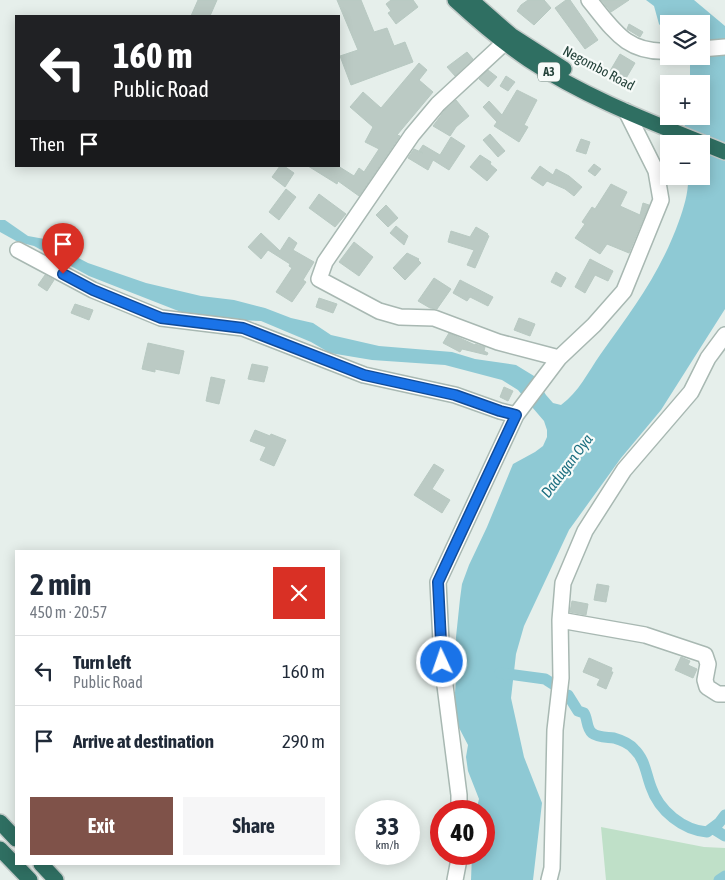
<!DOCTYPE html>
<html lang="en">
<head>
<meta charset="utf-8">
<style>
	body { margin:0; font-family:"Asap Condensed",sans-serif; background:#f6f6f7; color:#1f2937; height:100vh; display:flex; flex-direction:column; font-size:19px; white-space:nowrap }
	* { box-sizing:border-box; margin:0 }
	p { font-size:16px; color:#747a83 }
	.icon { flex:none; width:28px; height:28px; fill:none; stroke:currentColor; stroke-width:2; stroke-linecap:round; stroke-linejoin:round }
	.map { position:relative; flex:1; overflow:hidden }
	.drawer { position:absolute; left:15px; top:550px; width:325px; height:315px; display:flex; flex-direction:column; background:#fff; border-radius:0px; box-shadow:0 2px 12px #0003 }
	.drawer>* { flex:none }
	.top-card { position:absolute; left:15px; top:15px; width:325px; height:152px; border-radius:0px; box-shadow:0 2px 12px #0003; background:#202124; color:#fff; overflow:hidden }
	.fabs { position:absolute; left:660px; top:15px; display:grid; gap:10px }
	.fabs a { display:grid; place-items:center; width:50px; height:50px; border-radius:0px; background:#fff; box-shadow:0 2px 12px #0003; font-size:25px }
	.speed { position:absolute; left:355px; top:800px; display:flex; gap:10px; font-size:25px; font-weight:700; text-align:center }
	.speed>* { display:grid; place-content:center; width:65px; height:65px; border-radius:50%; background:#fff; box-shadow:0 2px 12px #0003; line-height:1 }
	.speed small { font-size:12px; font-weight:400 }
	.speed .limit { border:8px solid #d22; background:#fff; color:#111 }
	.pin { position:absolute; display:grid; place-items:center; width:42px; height:42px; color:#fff; margin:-51px -21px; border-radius:50% 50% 50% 0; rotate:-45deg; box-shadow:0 0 5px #0007 }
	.pin .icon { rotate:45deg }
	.me { position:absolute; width:55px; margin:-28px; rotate:357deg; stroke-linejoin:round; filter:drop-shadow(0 0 4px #0008) }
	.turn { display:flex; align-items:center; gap:18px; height:105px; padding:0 15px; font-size:22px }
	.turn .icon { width:65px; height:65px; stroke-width:2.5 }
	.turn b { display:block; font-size:35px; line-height:42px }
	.then { display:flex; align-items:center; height:48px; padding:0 15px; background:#0003; gap:10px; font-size:19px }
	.round { display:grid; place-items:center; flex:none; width:52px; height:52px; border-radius:0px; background:#f6f6f7 }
	.overview { display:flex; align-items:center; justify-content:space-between; height:85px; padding:0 15px }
	h1 { font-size:30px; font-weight:700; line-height:38px }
	.primary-button { display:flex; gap:10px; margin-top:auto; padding:10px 15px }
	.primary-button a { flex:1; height:58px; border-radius:0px; background:#7f5249; color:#fff; font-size:20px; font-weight:700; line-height:58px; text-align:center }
	.primary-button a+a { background:#f6f6f7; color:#1f2937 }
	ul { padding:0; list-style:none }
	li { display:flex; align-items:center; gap:15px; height:70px; padding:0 15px; border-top:1px solid #e0e1e3 }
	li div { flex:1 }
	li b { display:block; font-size:19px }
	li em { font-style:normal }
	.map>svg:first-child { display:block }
	.green { fill:#bfe0c8 }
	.water { fill:#8ec9d4 }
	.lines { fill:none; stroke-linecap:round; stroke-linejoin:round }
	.canal { stroke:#8ec9d4; stroke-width:11 }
	.building { fill:#bbcac4; stroke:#b8c9c2 }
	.minor-casing { stroke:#a8b8b2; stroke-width:18 }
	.highway-casing { stroke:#c2cac8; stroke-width:18 }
	.minor { stroke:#fff; stroke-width:15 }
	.highway { stroke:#2f6f62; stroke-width:15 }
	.route-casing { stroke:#114b97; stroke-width:12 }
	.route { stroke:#1a73e8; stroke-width:9 }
	.labels { text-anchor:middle; stroke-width:4.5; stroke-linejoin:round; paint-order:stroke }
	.shield { fill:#f7fbf9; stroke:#637a73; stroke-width:1 }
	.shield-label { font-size:12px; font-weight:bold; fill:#24423a }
	.street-label { font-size:14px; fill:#24423a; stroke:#f7fbf9 }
	.water-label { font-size:15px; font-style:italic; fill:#1c6f80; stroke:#f7fbf9 }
</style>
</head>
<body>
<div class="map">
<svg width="725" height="880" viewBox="0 0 725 880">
	<rect width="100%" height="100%" fill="#e6efeb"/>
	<path class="green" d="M601,827L704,847L725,848V880H606Z"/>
	<path class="water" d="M646,0H694L725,26V309L661,410L621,458L569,530L524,626L516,654L511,698L524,757L542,803L533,880H471L472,854H484V811H476L479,799L468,771L466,757L468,745L456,722L454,704L457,669L456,637L460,599L462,584L469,565L487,527L513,464L535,452L543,446L547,437V430L544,421L532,407L518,390L502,380L445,365L372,360L330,353L311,342L261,321L238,320L181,312L89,276L34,246L18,242L0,232V220H5L28,236L50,240L65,251L88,263L146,283L201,296L234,300L265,308L291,318L313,323L331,335L379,346L452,352L475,359L516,365L534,376L546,395L553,403L561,405C579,392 588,372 600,355C632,310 660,274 679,221C684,207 689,191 688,176H701V144H686L684,116H701V84H690V64L684,56H701V24H669V36L659,24L654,6Z"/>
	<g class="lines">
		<path class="canal" d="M500,673L545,679L556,686
			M568,695L578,711L584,713C588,719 586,728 592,733C598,738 607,737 614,738C621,740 630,744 634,749C645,759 646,774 651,787C659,811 683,830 707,832L719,823L725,815
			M712,828L725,836
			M719,880L725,876"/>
	</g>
	<path class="building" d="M198,0H217L210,16H191Z
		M337,0H361L374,32L387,28L394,46L405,42L413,62L351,85L340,56L358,50Z
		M391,0H413L418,7L396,24L388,13L391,11L386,4Z
		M528,0H544L551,8L534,25L517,11L521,5Z
		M566,0H570L598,40L585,49L555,8Z
		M601,0H629L611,12Z
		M629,24L643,32L640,37L627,29Z
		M467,52L473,59L455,76L447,67Z
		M620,54L635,63L625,80L610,71Z
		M419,63L427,70L419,80L433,92L397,135L400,136L359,196L338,181L337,184L308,166H338L354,176L359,168L364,172L379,149L365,142L373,127L350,107L363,92L381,108Z
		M488,70L497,77L488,87L479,79Z
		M506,76L515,82L508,91L500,86Z
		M517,90L537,100L524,125L528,127L519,142L494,126L497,122L483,107L489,101L502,115Z
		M456,100L469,116L456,127L450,136L433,126L445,110Z
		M490,134L505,151L498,157L483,140Z
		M451,137L465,146L449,170L433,160L428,170L408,158L414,149L423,153L419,151L423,145L440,155Z
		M581,139L590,142L586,154L576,151Z
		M480,155L491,162L490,164L497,170L487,181L470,167Z
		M594,164L601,169L595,176L588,171Z
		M280,166H284L294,173L285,187L272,177Z
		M540,166L553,175L556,169L569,176L582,187L574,196L565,189L547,181L543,186L531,178Z
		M611,184L627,192L620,206L640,215L643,203L649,205L629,253L607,244L600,254L575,238L585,224L582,222L592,207L595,209Z
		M286,189L296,197L279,220L269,212Z
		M319,194L346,214L335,227L309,208Z
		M386,205L398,218L388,227L376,215Z
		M396,226L408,236L404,245L390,233Z
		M476,227L488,234L487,235L489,236L475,268L467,265L474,250L448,242L451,231L470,237Z
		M261,233L280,251L289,237L297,243L293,250L314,262L303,280L306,282L292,302L276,292L292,268L289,266L290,264L268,250L261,259L248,247Z
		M354,242L373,257L359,276L339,262Z
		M407,253L419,259L418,260L421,263L405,280L393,268Z
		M590,259L613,271L608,281L595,275L585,293L575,287Z
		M556,272L566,278L561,287L551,282Z
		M45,275L54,280L47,291L38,285Z
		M434,278L451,289L437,309L430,308L418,301Z
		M460,280L493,297L488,306L470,297L467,301L453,293Z
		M319,298L337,304L333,313L316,307Z
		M75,304L93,310L89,320L71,313Z
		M519,318L535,324L530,336L514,330Z
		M449,333L475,345V344L485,347L484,351L488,353L487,355L462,349L460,352L443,343Z
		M148,343L184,351L179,374L155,369V372L142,369Z
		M252,364L268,367L264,382L248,379Z
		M211,377L225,380L219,404L206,401Z
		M504,387L513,391L508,401L500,397Z
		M255,430L270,436L271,434L286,440L274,466L260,460L266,447L250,441Z
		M434,464L444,470L432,489L450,500L442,513L414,495Z
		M597,584L609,586L606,602L594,600Z
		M572,601L588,604L586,615L570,612Z
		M681,657L690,661L688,665L697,669L693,678L675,670Z
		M589,658L612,668L611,672H613L606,689L597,685L600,679L583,672Z"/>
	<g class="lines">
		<g class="minor-casing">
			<path id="minor" d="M589,0C613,29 626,54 669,51
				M504,43L438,104L412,135L325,262L319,279L379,311L400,317L434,318L498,342L559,358
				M701,49L725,47
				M18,250L93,290L161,318L243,328L364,375L455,395L500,411L516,415
				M560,620L645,635L705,655L708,664L705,680L707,687L718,694H725
				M459,811V795L442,662L438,582L516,415L559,358L594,325L624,291L661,200L656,171L626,111
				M455,880L460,854
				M549,880L552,868L555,730L561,678L560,620L563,583L585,531L624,470L691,392L708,358L725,335"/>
		</g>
		<g class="highway-casing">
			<path id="highway" d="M455,0C479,22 502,42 529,60C589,100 659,125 725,152
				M471,0L511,35L564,69
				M0,822L16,839
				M0,849L30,880
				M41,864L56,880"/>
		</g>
		<use href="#minor" class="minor"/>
		<use href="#highway" class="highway"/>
	</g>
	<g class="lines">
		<g class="route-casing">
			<path id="route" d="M63,274L93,290L161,318L243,328L364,375L455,395L500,411L516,415L438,582L442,662"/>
		</g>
		<use href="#route" class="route"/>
	</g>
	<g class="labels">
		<rect class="shield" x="538" y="62.5" width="22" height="19" rx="4"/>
		<g class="shield-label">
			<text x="549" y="76">A3</text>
		</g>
		<g class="street-label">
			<text transform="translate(599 68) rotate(28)" y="5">Negombo Road</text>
		</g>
		<g class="water-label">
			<text transform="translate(567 466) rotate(-53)" y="5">Dadugan Oya</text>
		</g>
	</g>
</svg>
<div class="fabs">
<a><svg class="icon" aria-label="layers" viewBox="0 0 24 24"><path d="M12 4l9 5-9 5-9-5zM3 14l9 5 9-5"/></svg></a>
<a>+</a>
<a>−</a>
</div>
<div class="speed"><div>33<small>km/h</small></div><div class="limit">40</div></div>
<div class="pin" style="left:63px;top:274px;background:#d93025"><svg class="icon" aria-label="arrive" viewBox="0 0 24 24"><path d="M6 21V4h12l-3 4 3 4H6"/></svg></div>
<svg class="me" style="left:442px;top:662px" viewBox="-20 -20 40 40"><circle r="17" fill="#1a73e8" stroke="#fff" stroke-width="3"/><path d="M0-11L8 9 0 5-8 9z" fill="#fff"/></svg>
<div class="top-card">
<div class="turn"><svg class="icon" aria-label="left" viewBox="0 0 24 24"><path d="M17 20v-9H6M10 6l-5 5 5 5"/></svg><div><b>160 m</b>Public Road</div></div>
<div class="then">Then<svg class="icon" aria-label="arrive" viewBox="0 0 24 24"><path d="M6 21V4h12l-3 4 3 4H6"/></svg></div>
</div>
<section class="drawer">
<div class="overview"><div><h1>2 min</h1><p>450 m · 20:57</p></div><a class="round" style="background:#d93025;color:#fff"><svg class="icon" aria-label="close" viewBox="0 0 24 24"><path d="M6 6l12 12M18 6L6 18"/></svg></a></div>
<ul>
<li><svg class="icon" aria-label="left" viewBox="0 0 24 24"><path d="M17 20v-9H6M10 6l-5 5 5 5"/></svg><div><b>Turn left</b><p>Public Road</p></div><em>160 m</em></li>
<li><svg class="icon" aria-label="arrive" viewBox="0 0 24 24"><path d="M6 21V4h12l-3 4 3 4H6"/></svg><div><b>Arrive at destination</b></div><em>290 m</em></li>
</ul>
<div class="primary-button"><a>Exit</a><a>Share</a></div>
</section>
</div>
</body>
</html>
